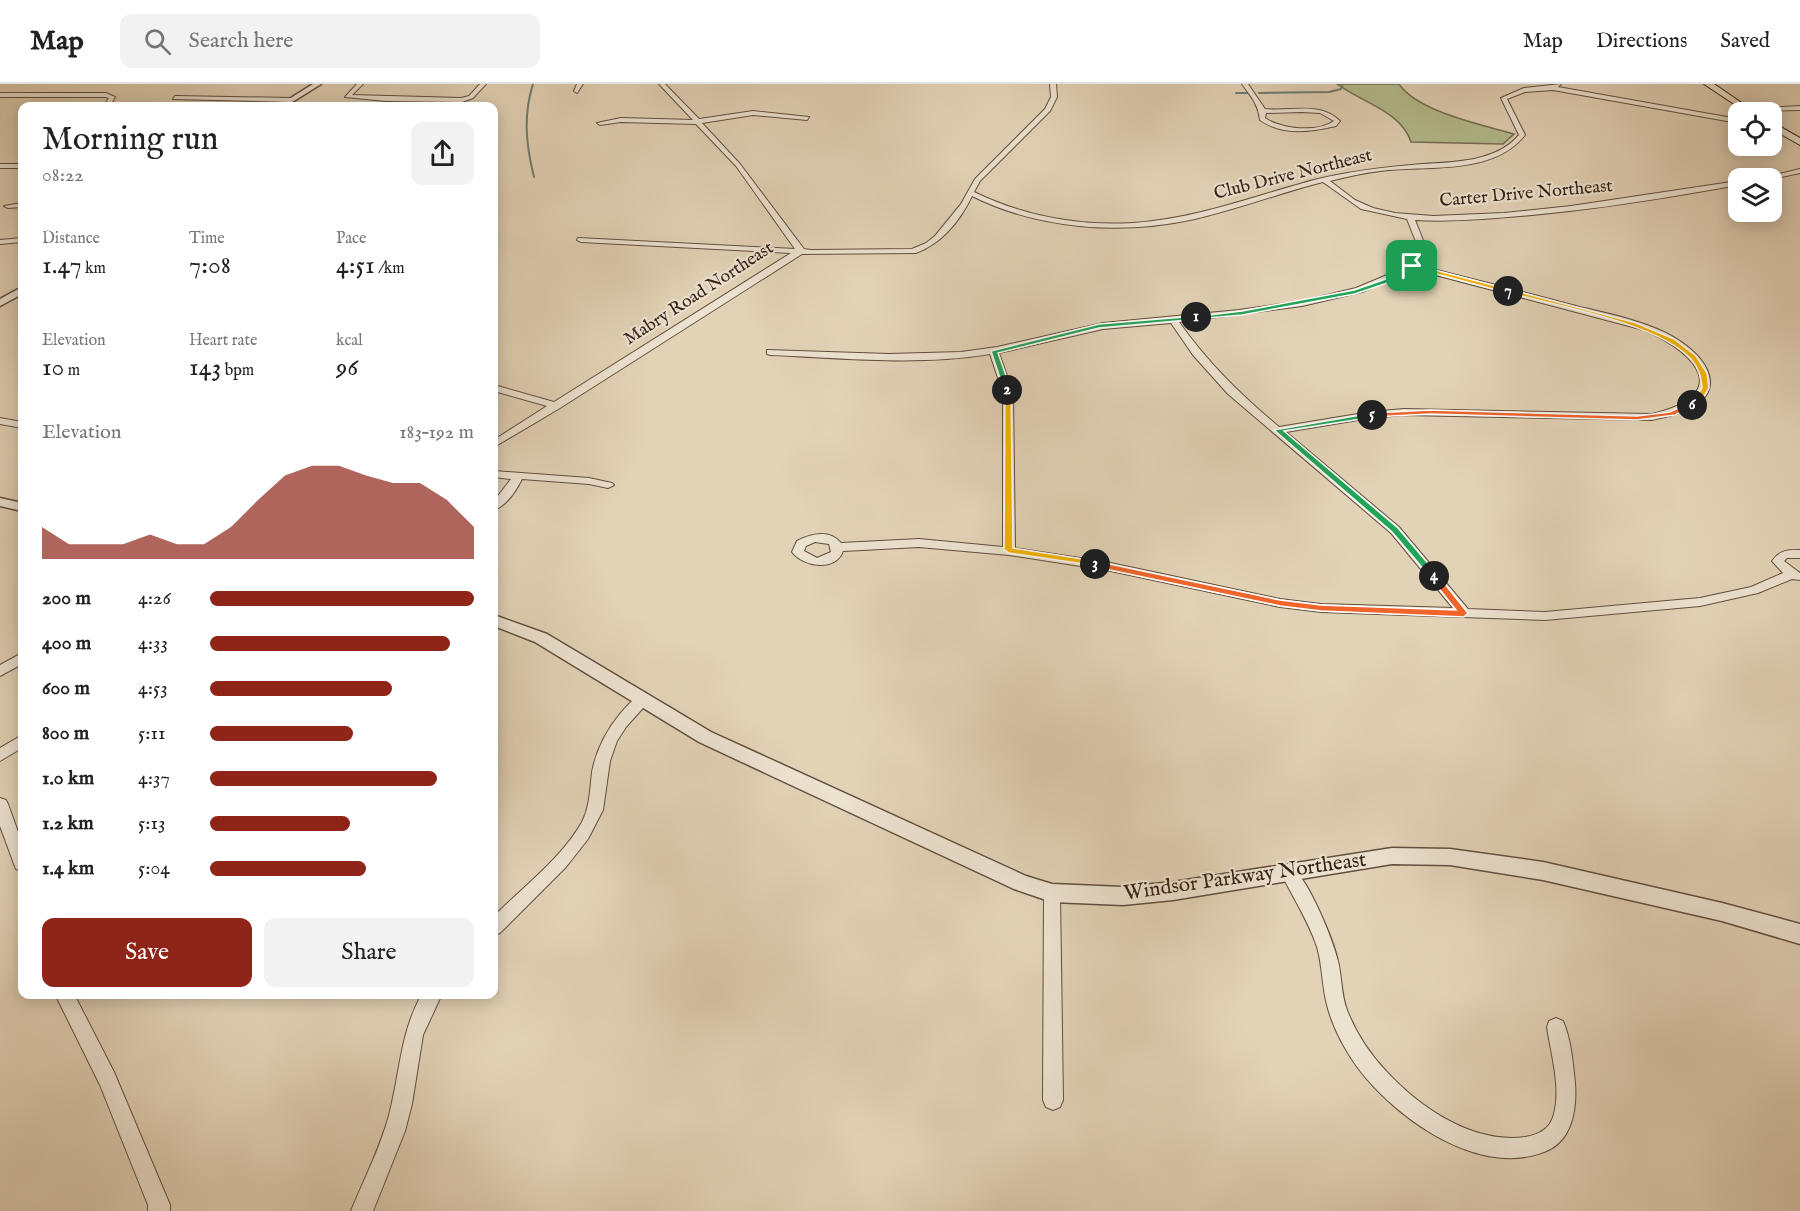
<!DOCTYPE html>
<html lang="en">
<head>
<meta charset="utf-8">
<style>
  body { margin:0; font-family:"IM FELL English",serif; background:#f2f2f2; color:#222; height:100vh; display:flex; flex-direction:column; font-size:22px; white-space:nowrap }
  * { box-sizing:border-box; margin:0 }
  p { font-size:20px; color:#767676 }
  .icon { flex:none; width:33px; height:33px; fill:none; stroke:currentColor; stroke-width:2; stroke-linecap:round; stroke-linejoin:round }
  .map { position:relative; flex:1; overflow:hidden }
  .sheet { position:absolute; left:18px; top:18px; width:480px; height:897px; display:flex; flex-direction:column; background:#fff; border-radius:12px; box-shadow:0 3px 15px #0003 }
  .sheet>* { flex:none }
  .buttons { position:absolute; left:1728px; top:18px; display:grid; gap:12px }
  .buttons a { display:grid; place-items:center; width:54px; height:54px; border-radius:12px; background:#fff; box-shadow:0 3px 15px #0003; font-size:30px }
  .pin { position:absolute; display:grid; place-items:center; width:51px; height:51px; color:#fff; margin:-26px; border-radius:12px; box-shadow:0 3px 9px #0006 }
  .km { position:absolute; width:30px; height:30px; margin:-15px; border-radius:50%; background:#222; color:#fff; font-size:16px; line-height:30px; text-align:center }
  .round { display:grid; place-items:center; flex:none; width:63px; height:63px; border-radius:12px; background:#f2f2f2 }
  .headline { display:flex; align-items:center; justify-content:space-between; height:102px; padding:0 24px }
  h1 { font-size:33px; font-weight:600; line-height:45px }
  .metrics { display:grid; grid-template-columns:repeat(3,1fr); gap:9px; height:102px; padding:6px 24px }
  .metrics div { display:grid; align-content:center }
  .metrics b { font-size:26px; font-weight:600 }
  .metrics small { font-size:16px; font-weight:400 }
  .metrics p { font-size:16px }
  .chart { height:168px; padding:12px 24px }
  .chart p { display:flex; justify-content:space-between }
  .chart svg { width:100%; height:108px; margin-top:6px; fill:#8f2418; opacity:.7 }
  .cta { display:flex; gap:12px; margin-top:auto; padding:12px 24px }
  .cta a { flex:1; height:69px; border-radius:12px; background:#8f2418; color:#fff; font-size:24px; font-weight:600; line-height:69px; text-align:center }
  .cta a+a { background:#f2f2f2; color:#222 }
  ul { padding:0 24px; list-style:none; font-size:20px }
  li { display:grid; grid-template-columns:96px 72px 1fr; align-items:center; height:45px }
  li i { height:15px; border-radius:8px; background:#8f2418 }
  header { display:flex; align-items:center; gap:36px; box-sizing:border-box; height:84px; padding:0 30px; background:#fff; border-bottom:2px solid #e0e0e0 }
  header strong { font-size:28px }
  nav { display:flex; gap:33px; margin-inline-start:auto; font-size:21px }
  .search { width:420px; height:54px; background:#f2f2f2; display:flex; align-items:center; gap:15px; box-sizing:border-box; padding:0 21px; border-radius:12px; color:#767676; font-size:22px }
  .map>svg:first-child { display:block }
  .green { fill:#b3bc8e; stroke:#757052; stroke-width:1.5 }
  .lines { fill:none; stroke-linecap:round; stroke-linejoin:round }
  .stream { stroke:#6f7c73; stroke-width:2 }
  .minor-casing { stroke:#624f3f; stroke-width:2 }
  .tertiary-casing { stroke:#624f3f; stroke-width:3 }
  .secondary-casing { stroke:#372317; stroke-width:2 }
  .minor { fill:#ece2d0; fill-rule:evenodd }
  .tertiary { fill:#ece2d0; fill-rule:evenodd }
  .secondary { fill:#ece2d0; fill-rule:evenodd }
  .split-1 { fill:#22a559; stroke:#fff; stroke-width:1.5 }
  .split-2 { fill:#22a559; stroke:#fff; stroke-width:1.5 }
  .split-3 { fill:#f5b400; stroke:#fff; stroke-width:1.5 }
  .split-4 { fill:#f0652b; stroke:#fff; stroke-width:1.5 }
  .split-5 { fill:#22a559; stroke:#fff; stroke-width:1.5 }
  .split-6 { fill:#f0652b; stroke:#fff; stroke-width:1.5 }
  .split-7 { fill:#f5b400; stroke:#fff; stroke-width:1.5 }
  .split-8 { fill:#f5b400; stroke:#fff; stroke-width:1.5 }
  .labels { text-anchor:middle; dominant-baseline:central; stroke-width:4.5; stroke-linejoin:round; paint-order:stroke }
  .far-street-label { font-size:18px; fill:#372317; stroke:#ece2d0 }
  .street-label { font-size:21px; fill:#372317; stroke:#ece2d0 }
</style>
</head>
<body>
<header>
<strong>Map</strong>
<div class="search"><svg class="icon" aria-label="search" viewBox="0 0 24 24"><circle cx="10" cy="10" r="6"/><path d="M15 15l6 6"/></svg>Search here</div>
<nav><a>Map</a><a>Directions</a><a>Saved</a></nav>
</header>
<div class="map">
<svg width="1800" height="1127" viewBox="0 0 1800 1127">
  <rect width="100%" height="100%" fill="#e2d2b6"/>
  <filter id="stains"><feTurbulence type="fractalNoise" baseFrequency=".00333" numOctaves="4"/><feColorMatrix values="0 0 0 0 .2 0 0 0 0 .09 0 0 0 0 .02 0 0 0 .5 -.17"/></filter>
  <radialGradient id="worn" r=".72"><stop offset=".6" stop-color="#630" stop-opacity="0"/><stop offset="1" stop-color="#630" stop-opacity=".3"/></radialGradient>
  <path class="green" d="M1337,0h62c19,28 84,41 115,50l-11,10 -92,-2c-10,-31 -50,-40 -74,-58z"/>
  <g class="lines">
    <g class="stream">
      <path d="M533,0c-10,32 -7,61 1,93"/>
      <path d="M1236,9h12"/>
      <path d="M1259,9l70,-1 12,-3 2,-5"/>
    </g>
    <defs>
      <g id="minor">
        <path d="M357,0h6l-11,11 109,3 8,-2 11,-12h6l-13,14 -11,4 -76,-1 -41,-4z"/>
        <path d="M577,0h6l-6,9 -3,-2z"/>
        <path d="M659,0h6l34,35 54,-8 56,6 -2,3 -54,-5 -51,8 38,41 64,85 7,1 101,-1 14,-6 9,-7 26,-32 14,-25 70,-70 6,-12 -1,-13h6l1,13 -7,14 -70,70 -6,11c49,24 105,34 159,31 63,-4 121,-27 181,-43 36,-9 71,-13 108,-16 33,-2 74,-2 97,-29l-18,-37 23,-10 37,-4 -3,3 180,32v4l-185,-33 -28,2 -18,7 18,36c-32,41 -99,30 -145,36 -17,2 -34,6 -50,10l25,19 18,8 22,5 38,3 71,-3 67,-7 167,-25v4c-72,13 -144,25 -218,31 -35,3 -70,6 -105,4l11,28 -13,16c54,14 109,27 163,42 29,7 60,13 88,26 18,9 47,28 46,52 -2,25 -39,32 -58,36l-248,-5 -34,3 -84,14 113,95 69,82 77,3 155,-14 51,-11 32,-14 -11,-12c8,-11 15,-11 28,-11v8h-13l-3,3 16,12v7l-8,-1 -34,14 -58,13 -155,14 -224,-8 -41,-5 -174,-37 -97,-15 -90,-8 -76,4c-7,21 -40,16 -51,1l5,-11c14,-7 32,-12 44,2l78,-4 84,8v-154l-13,-39c-72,12 -147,4 -220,1l-3,-1v-4l122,4 72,-2 36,-5 106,-24 136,-13 63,-9 54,-13 43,-18 19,-23 -11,-28 -46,-10 -38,-27c-43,11 -85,27 -128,37 -73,16 -155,11 -223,-23 -12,25 -30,47 -56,57l-114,1 -242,154 -66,39v-7l53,-34 -53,-15v-6l60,17 237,-149 -210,-11 -4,-2 1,-2 217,11 -59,-83 -40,-42 -75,-2 -21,3 -3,-2 24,-5 72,2zM1409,184l235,62c54,23 89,65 8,84l-248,-5 -34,3 -91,15c-38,-32 -71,-64 -100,-105l123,-16 60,-14 43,-19zM1171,239l22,32 35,39 163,139 62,75 -132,-4 -41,-5 -174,-37 -91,-14 -2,-155 -14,-40 104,-24zM815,458l14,2 2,8 -14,6 -13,-7 2,-5z"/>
        <path d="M1242,0h6l17,25c26,3 54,-8 75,12l-4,5c-26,6 -53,10 -76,-6 -2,-16 -8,-22 -18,-36zM1302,28l18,1 14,8c-17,12 -53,8 -69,-3l1,-5z"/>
        <path d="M0,9h106l9,4 -5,9h-6l5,-8 -4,-1h-105z"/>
        <path d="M175,12l116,2 3,2 -3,2 -118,-3z"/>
        <path d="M1800,22v4l-54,1 3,-2z"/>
        <rect x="0" y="80" width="22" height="4"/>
        <path d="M1800,85v4l-28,6 -9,-1z"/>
        <path d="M22,119v4l-14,1 -4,-2z"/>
        <path d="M22,154v4l-22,2v-4z"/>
        <path d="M0,334l22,4v6l-22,-4z"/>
        <path d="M494,387l95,7 23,5 2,2 -6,3 -19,-4 -67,-5c-6,12 -16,27 -28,31v-9l17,-22 -17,-2z"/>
        <path d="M22,569v11l-22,12v-11z"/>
        <path d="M644,610l5,1 2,4 -25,28 -9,14 -7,20 -7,49 -15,29 -22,28 -66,66 -6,2v-19c29,-29 67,-57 88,-94 8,-16 8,-33 10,-50 4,-21 14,-41 28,-58 6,-7 14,-17 24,-20z"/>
        <path d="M22,651v13l-22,13v-13z"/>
        <path d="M0,714l6,2 2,4 14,39v28l-6,-2 -2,-5 -14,-38z"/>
        <path d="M1289,782c17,6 45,76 49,95 4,16 3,33 9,49 9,23 22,43 39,61 34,37 87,73 139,66 12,-2 24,-7 28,-20 9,-27 -2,-62 -6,-90l2,-6 7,-3 7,3c8,18 10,42 12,62 2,27 -3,59 -31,69 -60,23 -130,-23 -170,-65 -22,-23 -41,-55 -48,-86 -4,-18 -4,-37 -9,-54 -9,-27 -24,-49 -36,-74l2,-5z"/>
        <path d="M1052,802l6,2 2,5 3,207 -3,7 -7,3 -7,-3 -3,-7 1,-207 2,-5z"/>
        <path d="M55,910h19l40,78 56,133v6h-22v-6l-48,-120z"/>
        <path d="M422,910h20l-19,41 -11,69 -7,27 -32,80h-22c13,-32 29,-62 38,-96 11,-41 11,-83 33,-121z"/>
      </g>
      <g id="tertiary">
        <path d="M313,0h8l-35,22h-8z"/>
        <path d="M22,203v7l-22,12v-7z"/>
        <path d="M0,414l22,5v8l-22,-5z"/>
        <path d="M494,531l53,19 164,98 315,144 26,8 71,3 50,-5 219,-34 58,1 93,13 179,41 78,21v20l-78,-23 -179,-41 -93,-15 -58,-1 -219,36 -50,5 -71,-3 -38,-13 -315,-147 -164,-100 -41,-16z"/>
      </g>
      <g id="secondary">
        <path d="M1704,0h10l41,28h-9z"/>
        <path d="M1772,38l28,16v7l-28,-16z"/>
      </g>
    </defs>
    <use href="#minor" class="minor-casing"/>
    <use href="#tertiary" class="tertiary-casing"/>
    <use href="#secondary" class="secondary-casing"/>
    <use href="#minor" class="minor"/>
    <use href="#tertiary" class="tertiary"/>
    <use href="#secondary" class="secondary"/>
  </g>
  <path class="split-1" d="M1412,180l2,3 -24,15 -35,12 -113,21 -46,4 -3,-2 49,-6 112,-21 32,-11z"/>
  <path class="split-2" d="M1196,232l3,3 -100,9 -101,25 13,37 -4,3 -3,-3 -13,-39 108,-27z"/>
  <path class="split-3" d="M1005,305l6,1 2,158 82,13 4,3 -1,2 -89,-13 -5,-3z"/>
  <path class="split-4" d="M1095,477l185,39 41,5 135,5 -27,-34 5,-3 3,1 31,39 -4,4 -143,-6 -41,-5 -189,-40 -1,-2z"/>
  <path class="split-5" d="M1372,329l2,4 -90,14 114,97 39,46v4h-6l-39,-46 -118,-102z"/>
  <path class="split-6" d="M1689,319l6,2 -20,10 -38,5 -207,-6 -58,3 -4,-2 4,-2 58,-3 207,6 33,-4z"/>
  <path class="split-7" d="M1508,205l128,34 38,16 22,17 11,17 2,15 -8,13 -7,5h-5l13,-18c-1,-11 -3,-20 -11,-29 -33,-36 -137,-54 -185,-67z"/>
  <path class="split-8" d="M1412,180l99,26 1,1 -4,2 -98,-26z"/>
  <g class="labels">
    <g class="far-street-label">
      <text transform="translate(1293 91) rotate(-14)">Club Drive Northeast</text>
      <text transform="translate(1526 110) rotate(-5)">Carter Drive Northeast</text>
      <text transform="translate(699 210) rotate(-33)">Mabry Road Northeast</text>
    </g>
    <g class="street-label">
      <text transform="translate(1245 793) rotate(-8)">Windsor Parkway Northeast</text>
    </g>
  </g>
  <rect width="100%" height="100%" filter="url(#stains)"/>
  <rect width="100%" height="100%" fill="url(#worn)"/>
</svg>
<div class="buttons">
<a><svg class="icon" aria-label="locate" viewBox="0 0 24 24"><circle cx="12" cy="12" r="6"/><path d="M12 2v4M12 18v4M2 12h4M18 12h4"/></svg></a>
<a><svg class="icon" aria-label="layers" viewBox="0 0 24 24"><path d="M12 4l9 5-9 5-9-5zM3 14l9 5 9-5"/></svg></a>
</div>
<div class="pin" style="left:1412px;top:182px;background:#1e9e55"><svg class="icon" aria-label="arrive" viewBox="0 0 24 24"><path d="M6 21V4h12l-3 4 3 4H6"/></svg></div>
<b class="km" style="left:1196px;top:233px">1</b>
<b class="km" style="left:1007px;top:306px">2</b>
<b class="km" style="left:1095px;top:480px">3</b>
<b class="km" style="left:1434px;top:492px">4</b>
<b class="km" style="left:1372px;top:331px">5</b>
<b class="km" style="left:1692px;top:321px">6</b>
<b class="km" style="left:1508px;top:207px">7</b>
<section class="sheet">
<div class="headline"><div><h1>Morning run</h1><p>08:22</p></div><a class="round"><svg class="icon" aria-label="share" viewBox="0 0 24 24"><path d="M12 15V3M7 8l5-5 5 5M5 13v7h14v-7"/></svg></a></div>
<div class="metrics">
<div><p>Distance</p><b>1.47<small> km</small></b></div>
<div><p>Time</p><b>7:08</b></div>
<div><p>Pace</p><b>4:51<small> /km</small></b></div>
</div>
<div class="metrics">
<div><p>Elevation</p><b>10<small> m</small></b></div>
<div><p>Heart rate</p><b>143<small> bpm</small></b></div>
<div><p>kcal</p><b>96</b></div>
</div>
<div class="chart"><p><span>Elevation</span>183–192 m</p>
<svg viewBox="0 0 160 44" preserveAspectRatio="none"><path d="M0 44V31L10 38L20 38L30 38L40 34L50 38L60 38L70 31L80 20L90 10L100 6L110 6L120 10L130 13L140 13L150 20L160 31V44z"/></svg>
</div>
<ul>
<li><b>200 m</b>4:26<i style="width:100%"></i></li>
<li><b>400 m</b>4:33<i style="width:91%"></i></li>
<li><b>600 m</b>4:53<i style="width:69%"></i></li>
<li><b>800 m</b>5:11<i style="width:54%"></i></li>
<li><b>1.0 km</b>4:37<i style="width:86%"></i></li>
<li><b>1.2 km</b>5:13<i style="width:53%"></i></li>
<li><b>1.4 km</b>5:04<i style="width:59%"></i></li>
</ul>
<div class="cta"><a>Save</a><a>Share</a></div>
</section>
</div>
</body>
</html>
